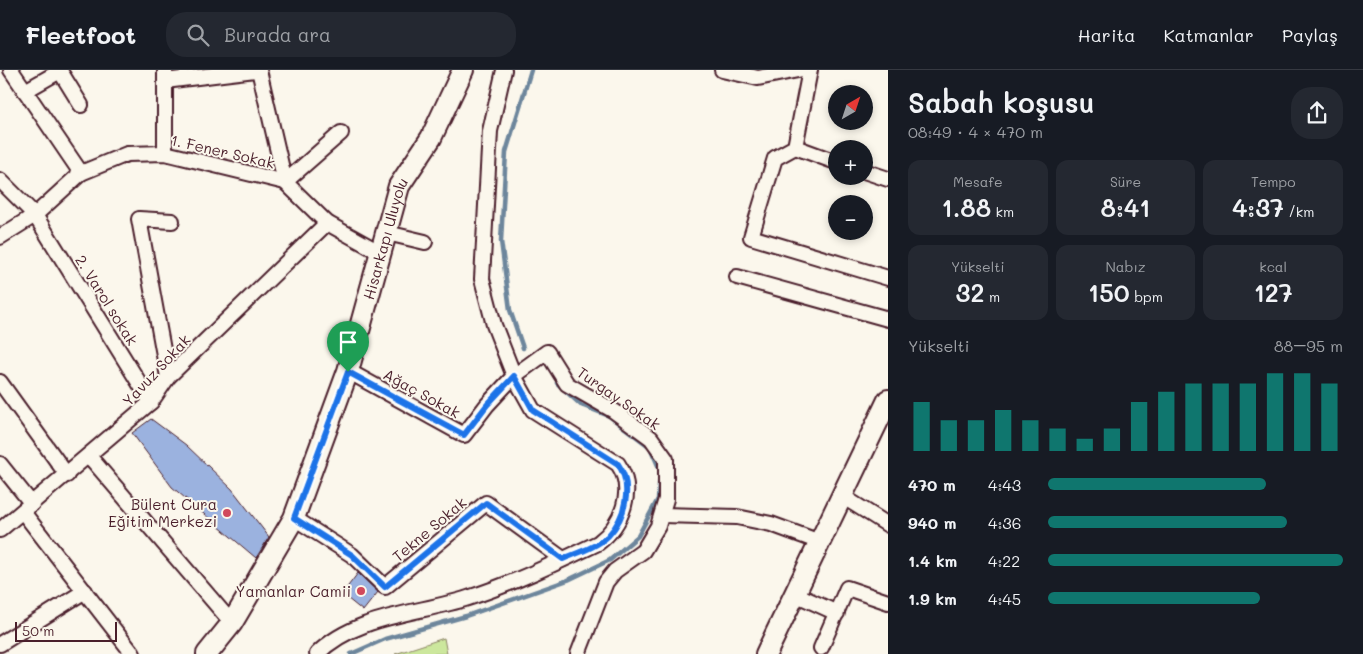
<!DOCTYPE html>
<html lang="tr">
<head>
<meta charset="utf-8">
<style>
  body { margin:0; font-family:Mali,sans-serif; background:#242831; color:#f1f3f6; height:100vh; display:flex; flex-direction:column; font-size:19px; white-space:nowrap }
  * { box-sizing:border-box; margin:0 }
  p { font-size:16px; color:#9ea1a6 }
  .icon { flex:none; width:28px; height:28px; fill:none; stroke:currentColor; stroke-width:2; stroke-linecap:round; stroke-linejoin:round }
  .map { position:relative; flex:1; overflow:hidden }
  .side { display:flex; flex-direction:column; background:#171b24; width:475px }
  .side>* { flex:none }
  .needle { width:32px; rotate:39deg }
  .controls { position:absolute; left:828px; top:15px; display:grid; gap:10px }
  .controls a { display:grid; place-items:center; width:45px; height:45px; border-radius:50%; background:#171b24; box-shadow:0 2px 8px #0003; font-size:25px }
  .scale { position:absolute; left:15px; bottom:12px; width:102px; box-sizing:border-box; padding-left:5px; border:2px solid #4a1f2b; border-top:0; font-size:14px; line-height:18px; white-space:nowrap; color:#4a1f2b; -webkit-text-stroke:4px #fbf7ec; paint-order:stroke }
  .pin { position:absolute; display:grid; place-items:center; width:42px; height:42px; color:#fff; margin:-51px -21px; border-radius:50% 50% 50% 0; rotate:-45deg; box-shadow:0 0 5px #0007 }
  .pin .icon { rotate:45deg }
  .round { display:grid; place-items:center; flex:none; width:52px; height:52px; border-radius:20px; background:#242831 }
  .summary { display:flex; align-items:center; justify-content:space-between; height:85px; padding:0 20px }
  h1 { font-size:28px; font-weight:600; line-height:38px }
  .stats { display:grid; grid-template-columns:repeat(3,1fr); gap:8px; height:85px; padding:5px 20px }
  .stats div { display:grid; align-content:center; border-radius:12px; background:#242831; text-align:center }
  .stats b { font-size:25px; font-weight:600 }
  .stats small { font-size:14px; font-weight:400 }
  .stats p { font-size:14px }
  .chart { height:140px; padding:10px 20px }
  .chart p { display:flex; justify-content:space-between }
  .chart svg { width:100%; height:90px; margin-top:5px; stroke:#0f766e; stroke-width:6 }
  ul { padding:0 20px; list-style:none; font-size:16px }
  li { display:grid; grid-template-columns:80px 60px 1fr; align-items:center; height:38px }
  li i { height:12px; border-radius:6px; background:#0f766e }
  header { display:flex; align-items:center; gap:30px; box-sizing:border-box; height:70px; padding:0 25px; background:#171b24; border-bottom:1px solid #363941 }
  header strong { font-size:24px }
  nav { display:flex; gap:28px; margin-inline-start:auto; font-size:18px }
  .search { width:350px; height:45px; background:#242831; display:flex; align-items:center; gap:12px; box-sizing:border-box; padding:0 18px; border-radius:20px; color:#9ea1a6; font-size:19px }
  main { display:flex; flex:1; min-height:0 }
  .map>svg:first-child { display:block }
  .green { fill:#cce79d; stroke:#8b8364 }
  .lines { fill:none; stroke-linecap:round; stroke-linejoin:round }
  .stream { stroke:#6d869c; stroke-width:4.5 }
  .building { fill:#9bb2df; stroke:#4a1f2b }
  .street-casing { stroke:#4a1f2b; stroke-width:18 }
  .secondary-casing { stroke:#4a1f2b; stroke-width:24 }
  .street { stroke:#fbf7ec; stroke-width:14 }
  .secondary { stroke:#fbf7ec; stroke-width:20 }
  .route-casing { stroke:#fff; stroke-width:10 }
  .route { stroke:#1a73e8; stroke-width:6 }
  .poi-dot { fill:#d1495b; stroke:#fbf7ec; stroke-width:2 }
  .labels { text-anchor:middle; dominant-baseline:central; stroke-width:4; stroke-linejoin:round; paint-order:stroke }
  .street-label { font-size:15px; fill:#4a1f2b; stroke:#fbf7ec }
  .poi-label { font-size:15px; fill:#4a1f2b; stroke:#fbf7ec; text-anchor:end }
</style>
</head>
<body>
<header>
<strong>Fleetfoot</strong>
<div class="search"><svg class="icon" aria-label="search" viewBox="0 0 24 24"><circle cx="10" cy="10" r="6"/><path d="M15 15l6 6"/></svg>Burada ara</div>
<nav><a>Harita</a><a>Katmanlar</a><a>Paylaş</a></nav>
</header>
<main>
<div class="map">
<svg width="888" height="584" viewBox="0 0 888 584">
  <rect width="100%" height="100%" fill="#fbf7ec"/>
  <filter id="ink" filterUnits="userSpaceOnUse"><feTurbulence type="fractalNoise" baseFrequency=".02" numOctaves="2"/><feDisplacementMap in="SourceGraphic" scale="10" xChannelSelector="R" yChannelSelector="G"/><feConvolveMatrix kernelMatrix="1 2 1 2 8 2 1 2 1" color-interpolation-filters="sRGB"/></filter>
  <g filter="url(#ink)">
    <path class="green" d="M444,568l3,16h-52z"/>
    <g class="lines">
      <g class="stream">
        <path d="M523,278l-13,-38 -9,-69 5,-89 25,-82"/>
        <path d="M351,584l34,-15 81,-23 102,-36 42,-20 28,-24 20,-37 2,-29 -10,-23 -41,-31 -28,-11 -24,-22"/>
      </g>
    </g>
    <g class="building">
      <path d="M151,349l35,26 46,44 37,48 -13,21 -84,-71 -40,-54z"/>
      <path d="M358,503l20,19 -15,19 -21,-17z"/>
    </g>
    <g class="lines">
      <defs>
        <g id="street">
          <path d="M11,0l70,103"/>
          <path d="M259,0l26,112 42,41 54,30"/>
          <path d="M722,0l36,8 40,-8"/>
          <path d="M810,0l-15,77 -20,11 -24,79 137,41"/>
          <path d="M165,11l90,-11"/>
          <path d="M25,21l35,-20 21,34"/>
          <path d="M795,77l41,15"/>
          <path d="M165,83v-83"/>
          <path d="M864,101l24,8"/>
          <path d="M0,110l35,35 116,187"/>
          <path d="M387,163l38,9"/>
          <path d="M0,167l35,-22 46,-42 46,-19 38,-1 120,29 56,-49"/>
          <path d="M737,207l151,42"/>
          <path d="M348,301l116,64 23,-30 27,-29 33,-24 20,32 47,27 37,27 15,21v40l-8,27 -15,25 -28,20 -9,11 -28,72"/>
          <path d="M168,307l-29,-158 33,2"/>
          <path d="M0,312l67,93"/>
          <path d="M89,386l143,167"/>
          <path d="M0,394l32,40"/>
          <path d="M842,426l46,29"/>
          <path d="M23,442l110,142"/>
          <path d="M662,445l75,2 34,7 49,18"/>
          <path d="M294,448l58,37 33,32 101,-84 77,56"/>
          <path d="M0,460l151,-128 17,-25 159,-154"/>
          <path d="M795,524l42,19"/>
          <path d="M0,574l85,-53"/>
          <path d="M821,578l26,-60 41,14"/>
          <path d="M317,584c39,-39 101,-40 151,-56 44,-14 88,-35 130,-55 24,-18 38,-53 20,-79l-85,-54 -19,-34 -20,-51 -12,-46 8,-148 14,-61"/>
        </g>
        <g id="secondary">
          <path id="s1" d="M207,584l25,-31 62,-105 54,-147 51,-185 32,-48 32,-68"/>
          <path d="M766,584l122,-254"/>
        </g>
      </defs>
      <use href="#street" class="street-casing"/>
      <use href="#secondary" class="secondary-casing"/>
      <use href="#street" class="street"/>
      <use href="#secondary" class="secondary"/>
    </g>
  </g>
  <g class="lines" filter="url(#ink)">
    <defs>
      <path id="route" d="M348,302l116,63 23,-30 27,-29 19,34 85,54c15,21 8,53 -10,72 -11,11 -31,17 -45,23l-77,-56 -101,84 -33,-32 -58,-37z"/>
    </defs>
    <use href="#route" class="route-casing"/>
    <use href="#route" class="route"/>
  </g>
  <g class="poi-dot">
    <circle cx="227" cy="443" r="5"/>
    <circle cx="361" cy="521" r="5"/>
  </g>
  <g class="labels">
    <g class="street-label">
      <text transform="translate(223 81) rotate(13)">1. Fener Sokak</text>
      <text stroke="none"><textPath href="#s1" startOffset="456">Hisarkapı Uluyolu</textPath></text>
      <text transform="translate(107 230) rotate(58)">2. Varol sokak</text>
      <text transform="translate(156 300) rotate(-47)">Yavuz Sokak</text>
      <text transform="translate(422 323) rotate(29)">Ağaç Sokak</text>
      <text transform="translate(619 328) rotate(35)">Turgay Sokak</text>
      <text transform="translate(429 459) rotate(-40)">Tekne Sokak</text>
    </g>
    <g class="poi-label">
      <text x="217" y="434">Bülent Cura<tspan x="217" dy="17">Eğitim Merkezi</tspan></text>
      <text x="351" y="521">Yamanlar Camii</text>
    </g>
  </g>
</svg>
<div class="controls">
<a><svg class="needle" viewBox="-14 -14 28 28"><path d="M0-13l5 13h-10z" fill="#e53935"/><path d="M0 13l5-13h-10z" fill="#9ea1a6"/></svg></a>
<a>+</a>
<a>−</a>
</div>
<div class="scale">50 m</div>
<div class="pin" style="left:348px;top:302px;background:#1e9e55"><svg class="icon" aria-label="arrive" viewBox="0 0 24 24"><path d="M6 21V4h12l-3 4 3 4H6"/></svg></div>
</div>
<section class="side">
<div class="summary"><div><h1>Sabah koşusu</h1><p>08:49 · 4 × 470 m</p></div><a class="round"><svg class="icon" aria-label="share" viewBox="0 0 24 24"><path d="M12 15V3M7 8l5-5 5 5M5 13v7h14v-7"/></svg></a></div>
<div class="stats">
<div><p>Mesafe</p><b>1.88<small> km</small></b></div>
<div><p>Süre</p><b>8:41</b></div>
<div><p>Tempo</p><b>4:37<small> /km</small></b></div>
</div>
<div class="stats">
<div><p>Yükselti</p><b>32<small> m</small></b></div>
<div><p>Nabız</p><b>150<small> bpm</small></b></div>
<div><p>kcal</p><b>127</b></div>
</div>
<div class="chart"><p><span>Yükselti</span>88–95 m</p>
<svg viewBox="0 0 160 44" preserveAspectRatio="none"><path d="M5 44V20M15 44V29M25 44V29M35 44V24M45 44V29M55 44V33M65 44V38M75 44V33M85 44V20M95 44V15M105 44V11M115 44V11M125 44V11M135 44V6M145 44V6M155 44V11"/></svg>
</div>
<ul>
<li><b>470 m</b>4:43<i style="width:74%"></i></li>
<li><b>940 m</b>4:36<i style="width:81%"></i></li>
<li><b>1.4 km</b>4:22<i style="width:100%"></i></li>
<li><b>1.9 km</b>4:45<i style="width:72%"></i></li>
</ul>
</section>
</main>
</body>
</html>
